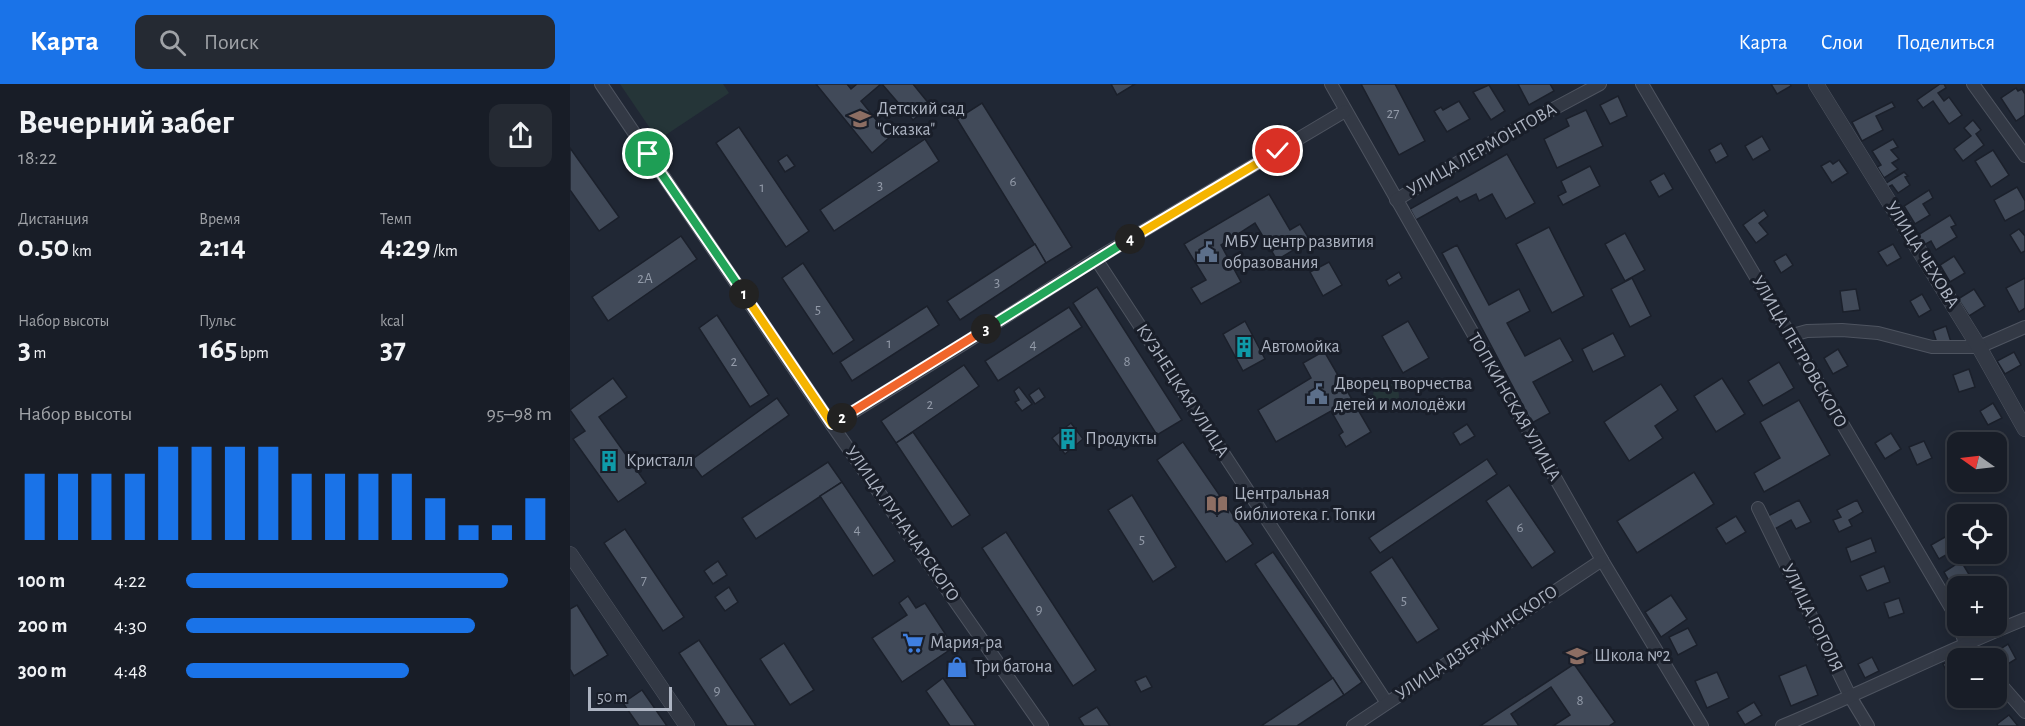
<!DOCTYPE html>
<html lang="ru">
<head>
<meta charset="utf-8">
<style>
  body { margin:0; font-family:"Alegreya Sans",sans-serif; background:#252a33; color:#f1f3f6; height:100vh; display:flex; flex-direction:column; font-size:22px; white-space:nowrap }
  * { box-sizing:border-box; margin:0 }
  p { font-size:20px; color:#9fa2a7 }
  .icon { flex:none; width:33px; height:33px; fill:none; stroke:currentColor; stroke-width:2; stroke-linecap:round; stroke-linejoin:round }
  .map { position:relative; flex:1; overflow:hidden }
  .drawer { display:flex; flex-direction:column; background:#181d27; width:570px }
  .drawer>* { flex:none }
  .needle { width:39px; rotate:284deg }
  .tools { position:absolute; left:1377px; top:348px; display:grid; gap:12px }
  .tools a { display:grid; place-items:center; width:60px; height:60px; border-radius:12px; background:#181d27; box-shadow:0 3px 15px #0003,0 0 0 2px #363b44; font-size:30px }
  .scale { position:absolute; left:18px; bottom:15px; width:84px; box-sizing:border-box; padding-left:6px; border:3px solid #adb4c2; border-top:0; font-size:16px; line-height:21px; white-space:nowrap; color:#adb4c2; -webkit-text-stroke:4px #191e29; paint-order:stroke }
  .pin { position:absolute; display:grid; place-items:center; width:51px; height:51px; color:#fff; margin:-26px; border:3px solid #fff; border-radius:50%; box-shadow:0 2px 6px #0007 }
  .km { position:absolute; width:30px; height:30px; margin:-15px; border-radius:50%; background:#222; color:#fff; font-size:16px; line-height:30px; text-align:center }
  .round { display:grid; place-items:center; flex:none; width:63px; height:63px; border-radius:12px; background:#252a33 }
  .headline { display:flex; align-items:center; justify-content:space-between; height:102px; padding:0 18px }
  h1 { font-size:33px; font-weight:600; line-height:45px }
  .figures { display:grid; grid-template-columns:repeat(3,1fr); gap:9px; height:102px; padding:6px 18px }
  .figures div { display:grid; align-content:center }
  .figures b { font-size:30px; font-weight:600 }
  .figures small { font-size:16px; font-weight:400 }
  .figures p { font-size:16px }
  .chart { height:168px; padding:12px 18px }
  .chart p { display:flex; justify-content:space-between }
  .chart svg { width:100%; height:108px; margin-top:6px; stroke:#1a73e8; stroke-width:6 }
  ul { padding:0 18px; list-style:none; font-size:20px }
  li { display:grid; grid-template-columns:96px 72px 1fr; align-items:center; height:45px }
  li i { height:15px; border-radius:8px; background:#1a73e8 }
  header { display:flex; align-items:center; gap:36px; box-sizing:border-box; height:84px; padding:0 30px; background:#1a73e8; color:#fff }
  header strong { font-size:28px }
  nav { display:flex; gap:33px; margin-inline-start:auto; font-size:21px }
  .search { width:420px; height:54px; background:#252a33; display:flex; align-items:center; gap:15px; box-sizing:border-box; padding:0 21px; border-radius:12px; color:#9fa2a7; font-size:22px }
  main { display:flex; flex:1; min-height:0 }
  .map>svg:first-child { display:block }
  .green { fill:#253538 }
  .building { fill:#414a59; stroke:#1b202b; stroke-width:1.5 }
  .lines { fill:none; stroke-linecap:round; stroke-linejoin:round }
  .minor-casing { stroke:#4e5460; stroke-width:14 }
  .tertiary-casing { stroke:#4e5460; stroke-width:16 }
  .minor { stroke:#333945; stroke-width:12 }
  .tertiary { stroke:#333945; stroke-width:15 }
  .split-1-casing { stroke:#fff; stroke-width:12 }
  .split-2-casing { stroke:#fff; stroke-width:12 }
  .split-3-casing { stroke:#fff; stroke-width:12 }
  .split-4-casing { stroke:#fff; stroke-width:12 }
  .split-5-casing { stroke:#fff; stroke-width:12 }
  .split-1 { stroke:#22a559; stroke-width:8 }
  .split-2 { stroke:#f5b400; stroke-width:8 }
  .split-3 { stroke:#f0652b; stroke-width:8 }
  .split-4 { stroke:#22a559; stroke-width:8 }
  .split-5 { stroke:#f5b400; stroke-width:8 }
  .labels { text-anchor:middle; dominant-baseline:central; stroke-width:6; stroke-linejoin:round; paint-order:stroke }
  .number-label { font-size:15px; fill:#929aa8 }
  .poi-label { font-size:18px; fill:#adb4c2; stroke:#191e29; text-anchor:start }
  .street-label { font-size:18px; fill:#adb4c2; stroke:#191e29 }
</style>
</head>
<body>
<header>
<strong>Карта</strong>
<div class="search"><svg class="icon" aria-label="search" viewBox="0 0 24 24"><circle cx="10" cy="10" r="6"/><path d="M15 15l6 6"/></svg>Поиск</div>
<nav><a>Карта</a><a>Слои</a><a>Поделиться</a></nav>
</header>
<main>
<section class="drawer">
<div class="headline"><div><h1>Вечерний забег</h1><p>18:22</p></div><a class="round"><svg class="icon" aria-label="share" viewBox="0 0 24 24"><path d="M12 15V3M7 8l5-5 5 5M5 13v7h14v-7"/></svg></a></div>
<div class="figures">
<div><p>Дистанция</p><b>0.50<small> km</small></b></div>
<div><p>Время</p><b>2:14</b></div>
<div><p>Темп</p><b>4:29<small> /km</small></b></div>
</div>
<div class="figures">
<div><p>Набор высоты</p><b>3<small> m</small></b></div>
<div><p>Пульс</p><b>165<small> bpm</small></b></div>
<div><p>kcal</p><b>37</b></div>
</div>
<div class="chart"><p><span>Набор высоты</span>95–98 m</p>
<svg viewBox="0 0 160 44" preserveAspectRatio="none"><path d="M5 44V17M15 44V17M25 44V17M35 44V17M45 44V6M55 44V6M65 44V6M75 44V6M85 44V17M95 44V17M105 44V17M115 44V17M125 44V27M135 44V38M145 44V38M155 44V27"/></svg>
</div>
<ul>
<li><b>100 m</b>4:22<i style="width:88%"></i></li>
<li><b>200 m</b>4:30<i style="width:79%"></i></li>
<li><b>300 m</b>4:48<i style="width:61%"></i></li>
</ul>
</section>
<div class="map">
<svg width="1455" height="642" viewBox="0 0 1455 642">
  <rect width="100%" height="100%" fill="#202734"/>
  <g class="green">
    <path d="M50,0h103l6,9 -71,47z"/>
    <circle cx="816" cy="312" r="13"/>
  </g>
  <g class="building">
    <path d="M246,0h31l4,5 6,-5h24l-20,17 29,36 -18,16z"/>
    <path d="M312,0h31l17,21 -17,15z"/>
    <path d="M541,0h24l-18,11z"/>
    <path d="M791,0h34l30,57 -26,14z"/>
    <path d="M948,0h32l4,7 -25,14z"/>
    <path d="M1201,0h19l1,2 -14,8z"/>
    <path d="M1370,0h4l2,4 -8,5 6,8 5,-4 13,18 -13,9 -16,-23 -10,7 -6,-8z"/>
    <path d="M919,1l16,26 -14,9 -18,-28z"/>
    <path d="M1446,4l2,3 4,-2 3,5v21l-9,6 -15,-23z"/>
    <path d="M1048,12l9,20 -17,8 -10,-19z"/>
    <path d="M889,17l11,18 -23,13 -13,-21 7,-4 2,3z"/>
    <path d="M1322,18l3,5 -19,9 7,14 -21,11 -10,-19z"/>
    <path d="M412,19l90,144 -26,16 -89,-144z"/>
    <path d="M1016,26l17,36 -46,22 -13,-29 25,-13 -3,-7z"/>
    <path d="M1403,36l8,10 -5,4 8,11 -21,16 -9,-12 17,-13 -7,-8z"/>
    <path d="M710,40l6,10 -11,7 -7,-11z"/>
    <path d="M169,43l70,104 -23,16 -70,-104z"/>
    <path d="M1192,52l8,14 -17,10 -8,-14z"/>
    <path d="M355,55l14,22 -105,70 -14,-21z"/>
    <path d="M1323,55l5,8 -7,3 8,9 -7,4 6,6 -14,9 -7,-11 4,-2 -9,-14z"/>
    <path d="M1151,59l7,13 -12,7 -7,-13z"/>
    <path d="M0,64l49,69 -20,14 -29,-41z"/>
    <path d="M1423,66l16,25 -18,12 -16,-26z"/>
    <path d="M937,70l28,49 -29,16 -14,-25 -13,7 -3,-7 -16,8 -3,-5 -41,23 -6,-11z"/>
    <path d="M217,71l8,11 -10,6 -7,-11z"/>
    <path d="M1269,76l9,13 -16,10 -11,-17 9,-5 3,3z"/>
    <path d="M1020,82l10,20 -37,19 -5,-9 8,-4 -5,-11z"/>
    <path d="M1334,88l4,4 -3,1 5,8 -12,8 -6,-8 -4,2 -2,-4z"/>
    <path d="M1094,89l9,16 -14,8 -9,-16z"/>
    <path d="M1447,103l8,14v9l-20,11 -11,-21z"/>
    <path d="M1359,106l4,8 -10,6 7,11 -15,9 -11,-18z"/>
    <path d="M699,110l21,36 10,-6 10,16 -33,20 -22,-37 -34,22 20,37 -40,22 -10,-16 15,-8 -22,-36z"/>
    <path d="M1194,126l4,6 -9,7 9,11 -12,9 -13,-18z"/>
    <path d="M1380,131l6,10 -5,2 6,10 -21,13 -5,-9 -7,4 -6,-10z"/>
    <path d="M979,143l35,69 -32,17 -36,-69z"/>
    <path d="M1449,145l6,7v15l-4,2 -11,-18z"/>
    <path d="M1055,149l20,37 -20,11 -20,-37z"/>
    <path d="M111,152l16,23 -89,62 -16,-24z"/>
    <path d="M465,160l11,19 -86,57 -13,-19z"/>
    <path d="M1323,160l8,14 -14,8 -9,-14z"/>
    <path d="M887,161l32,60 30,-16 11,22 -23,12 18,33 35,-18 13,23 -40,21 17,31 -18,10 -90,-170z"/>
    <path d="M1216,170l7,11 -12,8 -7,-12z"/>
    <path d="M1384,172l11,17 -15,9 -10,-17z"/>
    <path d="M759,178l13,23 -19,11 -13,-24z"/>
    <path d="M233,179l51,77 -21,14 -51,-76z"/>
    <path d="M829,188l3,6 -13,8 -3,-6z"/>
    <path d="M1062,194l19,38 -21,11 -19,-38z"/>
    <path d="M1455,194v30l-6,4 -13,-24z"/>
    <path d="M527,203l85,133 -25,15 -84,-132z"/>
    <path d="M1286,205l4,21 -17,2 -3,-21z"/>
    <path d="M1404,205l11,17 -16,10 -11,-17z"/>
    <path d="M1352,210l9,16 -12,7 -9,-16z"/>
    <path d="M357,222l12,19 -87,56 -12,-19z"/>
    <path d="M499,223l13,20 -84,54 -13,-20z"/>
    <path d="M147,231l52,80 -19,12 -51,-79z"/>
    <path d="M675,237l20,38 -22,12 -20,-37z"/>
    <path d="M838,237l21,37 -26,15 -21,-37z"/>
    <path d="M1376,242l5,16 -13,4 -5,-15z"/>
    <path d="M1043,249l12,23 -32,16 -11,-23z"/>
    <path d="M1268,265l10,17 -15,8 -9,-16z"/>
    <path d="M754,267l47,81 -25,15 -7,-12 4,-3 -12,-21 -55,31 -18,-32 53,-32 -8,-15z"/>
    <path d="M1444,268l7,13 -16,9 -8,-13z"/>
    <path d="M1209,278l15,26 -31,18 -15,-25z"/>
    <path d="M394,281l15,21 -83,57 -15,-22z"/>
    <path d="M1399,285l6,18 -16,5 -6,-17z"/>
    <path d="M43,294l14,19 -28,20 47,66 -28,19 -45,-63 12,-8 -15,-21z"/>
    <path d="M1152,294l23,36 -29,18 -22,-36z"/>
    <path d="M1091,300l17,26 -23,16 8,12 -34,23 -25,-39z"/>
    <path d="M449,303l13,17 -10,7 -7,-9 4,-2 -5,-9z"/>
    <path d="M469,304l6,9 -10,7 -6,-9z"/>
    <path d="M207,314l12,17 -87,62 -12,-16z"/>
    <path d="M1229,316l31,55 -66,37 -10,-19 26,-15 -20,-36z"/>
    <path d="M1423,319l9,15 -14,7 -8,-14z"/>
    <path d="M501,339l12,16 -18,15 -13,-16z"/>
    <path d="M897,340l8,12 -15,9 -7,-12z"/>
    <path d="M343,348l57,83 -18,12 -56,-84z"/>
    <path d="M1321,349l10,16 -16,10 -10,-16z"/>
    <path d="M1354,357l8,17 -15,7 -8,-18z"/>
    <path d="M613,358l70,102 -27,18 -69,-102z"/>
    <path d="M917,375l10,15 -117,79 -11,-15z"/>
    <path d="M258,378l14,20 -86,57 -14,-21z"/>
    <path d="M1124,388l20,32 -77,49 -20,-32z"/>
    <path d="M272,398l53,79 -22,15 -53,-80z"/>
    <path d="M939,401l46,67 -23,16 -46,-67z"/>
    <path d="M562,411l44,72 -23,15 -45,-72z"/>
    <path d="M1229,416l12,22 -15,7 -5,-9 -20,11 -7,-13z"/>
    <path d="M1287,416l6,12 -14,8 3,6 -13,6 -6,-12 8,-3 -4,-7z"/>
    <path d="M1166,432l10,16 -20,12 -10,-16z"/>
    <path d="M55,445l59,88 -21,14 -59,-88z"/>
    <path d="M436,448l90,138 -23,16 -91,-138z"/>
    <path d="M1375,453l8,14 -14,8 -8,-14z"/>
    <path d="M1301,454l5,14 -25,10 -5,-14z"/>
    <path d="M703,468l89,130 -18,13 -89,-131z"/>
    <path d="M822,473l47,72 -22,14 -47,-71z"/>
    <path d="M148,477l9,14 -14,9 -9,-13z"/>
    <path d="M1391,477l9,15 -18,10 -8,-14z"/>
    <path d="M1314,482l6,16 -23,9 -7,-15z"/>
    <path d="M159,503l9,15 -13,9 -10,-14z"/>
    <path d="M1101,511l16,24 -26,18 -16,-25z"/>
    <path d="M338,512l8,12 9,-5 29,44 -52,35 -30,-44 35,-23 -8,-12z"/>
    <path d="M1329,514l5,15 -15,5 -5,-15z"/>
    <path d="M7,521l31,50 -34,21 -4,-7v-60z"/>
    <path d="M1118,544l9,17 -19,10 -9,-18z"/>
    <path d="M129,556l57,86h-29l-48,-73z"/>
    <path d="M214,559l30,47 -24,15 -30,-46z"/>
    <path d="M1438,560l8,15 -13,8 -9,-14z"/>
    <path d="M1302,573l7,14 -14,7 -7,-14z"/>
    <path d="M387,574l8,11 -10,8 -8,-12z"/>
    <path d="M1383,576l5,10v6l-8,3 -7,-15z"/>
    <path d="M1004,580l41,58 -6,4h-56l17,-11 -19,-28 -40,27 8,12h-39z"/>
    <path d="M1236,581l12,30 -27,11 -12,-30z"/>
    <path d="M1147,588l12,26 -22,10 -12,-27z"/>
    <path d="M576,592l6,11 -11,5 -6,-11z"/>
    <path d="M373,594l33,48h-26l-24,-35z"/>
    <path d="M763,594l11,17 -47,31h-36z"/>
    <path d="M72,606l25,36h-28l-16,-23z"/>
    <path d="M1184,618l8,13 -17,10 -8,-13z"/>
    <path d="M527,623l13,19h-26l-5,-8z"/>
    <path d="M1439,631l9,11h-20l-1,-2z"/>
  </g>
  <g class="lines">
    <defs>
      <g id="minor">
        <path d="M31,0l231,341 210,301"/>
        <path d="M761,0l271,476 100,166"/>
        <path d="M1072,0l316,536"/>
        <path d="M1403,0l52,72"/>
        <path d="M826,116l103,-62 101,-54"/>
        <path d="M526,175l291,444"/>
        <path d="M1219,252l18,-5 35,-1 36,3 54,14h47l46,-20"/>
        <path d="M262,341l133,-82 131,-84 249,-148"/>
        <path d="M1188,424l93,190 17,28"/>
        <path d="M1389,542l6,17 14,15"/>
        <path d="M1426,595l29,33"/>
        <path d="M783,642l249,-166"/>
        <path d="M1212,642c82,-34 161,-74 243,-107"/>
      </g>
      <g id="tertiary">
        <path d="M1246,0l163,263 46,82"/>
        <path d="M0,470l117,172"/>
      </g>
    </defs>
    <use href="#minor" class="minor-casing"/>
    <use href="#tertiary" class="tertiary-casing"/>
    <use href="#minor" class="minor"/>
    <use href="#tertiary" class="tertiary"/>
  </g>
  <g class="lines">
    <defs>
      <path id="split-1" d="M78,70l96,140"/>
      <path id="split-2" d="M174,210l88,130 10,-6"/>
      <path id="split-3" d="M272,334l144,-89"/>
      <path id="split-4" d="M416,245l144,-90"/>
      <path id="split-5" d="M560,155l148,-88"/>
    </defs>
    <use href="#split-1" class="split-1-casing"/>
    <use href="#split-2" class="split-2-casing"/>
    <use href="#split-3" class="split-3-casing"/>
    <use href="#split-4" class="split-4-casing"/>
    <use href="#split-5" class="split-5-casing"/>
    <use href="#split-1" class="split-1"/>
    <use href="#split-2" class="split-2"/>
    <use href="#split-3" class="split-3"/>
    <use href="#split-4" class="split-4"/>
    <use href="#split-5" class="split-5"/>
  </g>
  <defs>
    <symbol id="school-bare" viewBox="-9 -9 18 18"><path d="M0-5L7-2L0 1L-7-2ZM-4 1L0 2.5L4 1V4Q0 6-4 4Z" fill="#8d6e63" stroke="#191e29" stroke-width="2.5" paint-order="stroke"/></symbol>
    <symbol id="civic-bare" viewBox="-9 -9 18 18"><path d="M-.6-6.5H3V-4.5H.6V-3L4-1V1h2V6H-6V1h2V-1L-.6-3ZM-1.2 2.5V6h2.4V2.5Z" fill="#5c6f8a" stroke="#191e29" stroke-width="2.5" paint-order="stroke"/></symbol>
    <symbol id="building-bare" viewBox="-9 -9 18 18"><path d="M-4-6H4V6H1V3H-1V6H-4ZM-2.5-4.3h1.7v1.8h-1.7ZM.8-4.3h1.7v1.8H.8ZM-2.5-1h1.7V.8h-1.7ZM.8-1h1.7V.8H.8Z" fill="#0f9aa8" stroke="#191e29" stroke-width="2.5" paint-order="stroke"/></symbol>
    <symbol id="library-bare" viewBox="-9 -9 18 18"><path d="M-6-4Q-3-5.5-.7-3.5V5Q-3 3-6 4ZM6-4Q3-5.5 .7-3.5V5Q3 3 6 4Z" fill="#8d6e63" stroke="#191e29" stroke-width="2.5" paint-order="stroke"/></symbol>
    <symbol id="supermarket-bare" viewBox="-9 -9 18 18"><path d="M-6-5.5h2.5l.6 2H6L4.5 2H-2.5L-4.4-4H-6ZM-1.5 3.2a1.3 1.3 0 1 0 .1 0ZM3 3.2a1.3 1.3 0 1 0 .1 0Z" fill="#3f7fe0" stroke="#191e29" stroke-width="2.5" paint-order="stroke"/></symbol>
    <symbol id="shop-bare" viewBox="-9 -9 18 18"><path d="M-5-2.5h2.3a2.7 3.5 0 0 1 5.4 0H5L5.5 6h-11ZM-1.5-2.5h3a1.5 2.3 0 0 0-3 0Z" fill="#3f7fe0" stroke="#191e29" stroke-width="2.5" paint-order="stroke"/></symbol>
  </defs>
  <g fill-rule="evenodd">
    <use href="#school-bare" x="275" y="20" width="30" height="30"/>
    <use href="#civic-bare" x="622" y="153" width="30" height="30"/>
    <use href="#building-bare" x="659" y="248" width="30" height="30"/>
    <use href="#civic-bare" x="732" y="295" width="30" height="30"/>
    <use href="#building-bare" x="483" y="340" width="30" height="30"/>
    <use href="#building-bare" x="24" y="362" width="30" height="30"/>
    <use href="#library-bare" x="632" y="405" width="30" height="30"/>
    <use href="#supermarket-bare" x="328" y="544" width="30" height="30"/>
    <use href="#school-bare" x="992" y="557" width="30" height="30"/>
    <use href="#shop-bare" x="372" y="568" width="30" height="30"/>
  </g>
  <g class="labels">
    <g class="number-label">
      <text x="823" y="29">27</text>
      <text x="443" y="97">6</text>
      <text x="310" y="101">3</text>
      <text x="192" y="103">1</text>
      <text x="75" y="194">2А</text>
      <text x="427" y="198">3</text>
      <text x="248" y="225">5</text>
      <text x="319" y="259">1</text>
      <text x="463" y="260">4</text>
      <text x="164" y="277">2</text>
      <text x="557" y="277">8</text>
      <text x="360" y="320">2</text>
      <text x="950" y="443">6</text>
      <text x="287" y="445">4</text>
      <text x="572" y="455">5</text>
      <text x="74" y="496">7</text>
      <text x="834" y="516">5</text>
      <text x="469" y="525">9</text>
      <text x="147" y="606">9</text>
      <text x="1010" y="616">8</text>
    </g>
    <g class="poi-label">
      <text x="307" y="25">Детский сад<tspan x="307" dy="21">"Сказка"</tspan></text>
      <text x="654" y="158">МБУ центр развития<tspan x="654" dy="21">образования</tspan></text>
      <text x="691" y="263">Автомойка</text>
      <text x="764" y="300">Дворец творчества<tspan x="764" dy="21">детей и молодёжи</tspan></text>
      <text x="515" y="355">Продукты</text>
      <text x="56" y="377">Кристалл</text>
      <text x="664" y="410">Центральная<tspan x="664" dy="21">библиотека г. Топки</tspan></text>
      <text x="360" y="559">Мария-ра</text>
      <text x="1024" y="572">Школа №2</text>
      <text x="404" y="583">Три батона</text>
    </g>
    <g class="street-label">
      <text transform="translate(912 66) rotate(-30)">УЛИЦА ЛЕРМОНТОВА</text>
      <text transform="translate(1352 171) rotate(58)">УЛИЦА ЧЕХОВА</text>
      <text transform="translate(1229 268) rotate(60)">УЛИЦА ПЕТРОВСКОГО</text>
      <text transform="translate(612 307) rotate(57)">КУЗНЕЦКАЯ УЛИЦА</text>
      <text transform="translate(944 323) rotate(60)">ТОПКИНСКАЯ УЛИЦА</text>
      <text transform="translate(332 440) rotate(55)">УЛИЦА ЛУНАЧАРСКОГО</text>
      <text transform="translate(1242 534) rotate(64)">УЛИЦА ГОГОЛЯ</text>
      <text transform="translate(907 559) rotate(-34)">УЛИЦА ДЗЕРЖИНСКОГО</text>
    </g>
  </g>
</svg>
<div class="tools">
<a><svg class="needle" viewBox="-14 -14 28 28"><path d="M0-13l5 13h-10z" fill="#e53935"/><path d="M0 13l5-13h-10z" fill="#9fa2a7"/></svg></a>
<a><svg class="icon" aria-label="locate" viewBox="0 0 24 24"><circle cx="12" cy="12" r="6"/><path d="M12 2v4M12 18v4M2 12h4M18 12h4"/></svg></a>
<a>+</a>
<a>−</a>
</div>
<div class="scale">50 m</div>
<div class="pin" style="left:78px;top:70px;background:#1e9e55"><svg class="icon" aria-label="arrive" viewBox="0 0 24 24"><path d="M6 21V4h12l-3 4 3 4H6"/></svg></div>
<div class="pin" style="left:708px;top:67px;background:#d93025"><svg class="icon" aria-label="check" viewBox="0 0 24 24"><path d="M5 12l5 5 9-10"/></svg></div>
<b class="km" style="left:174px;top:210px">1</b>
<b class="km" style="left:272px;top:334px">2</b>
<b class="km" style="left:416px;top:245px">3</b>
<b class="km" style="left:560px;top:155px">4</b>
</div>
</main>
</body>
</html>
